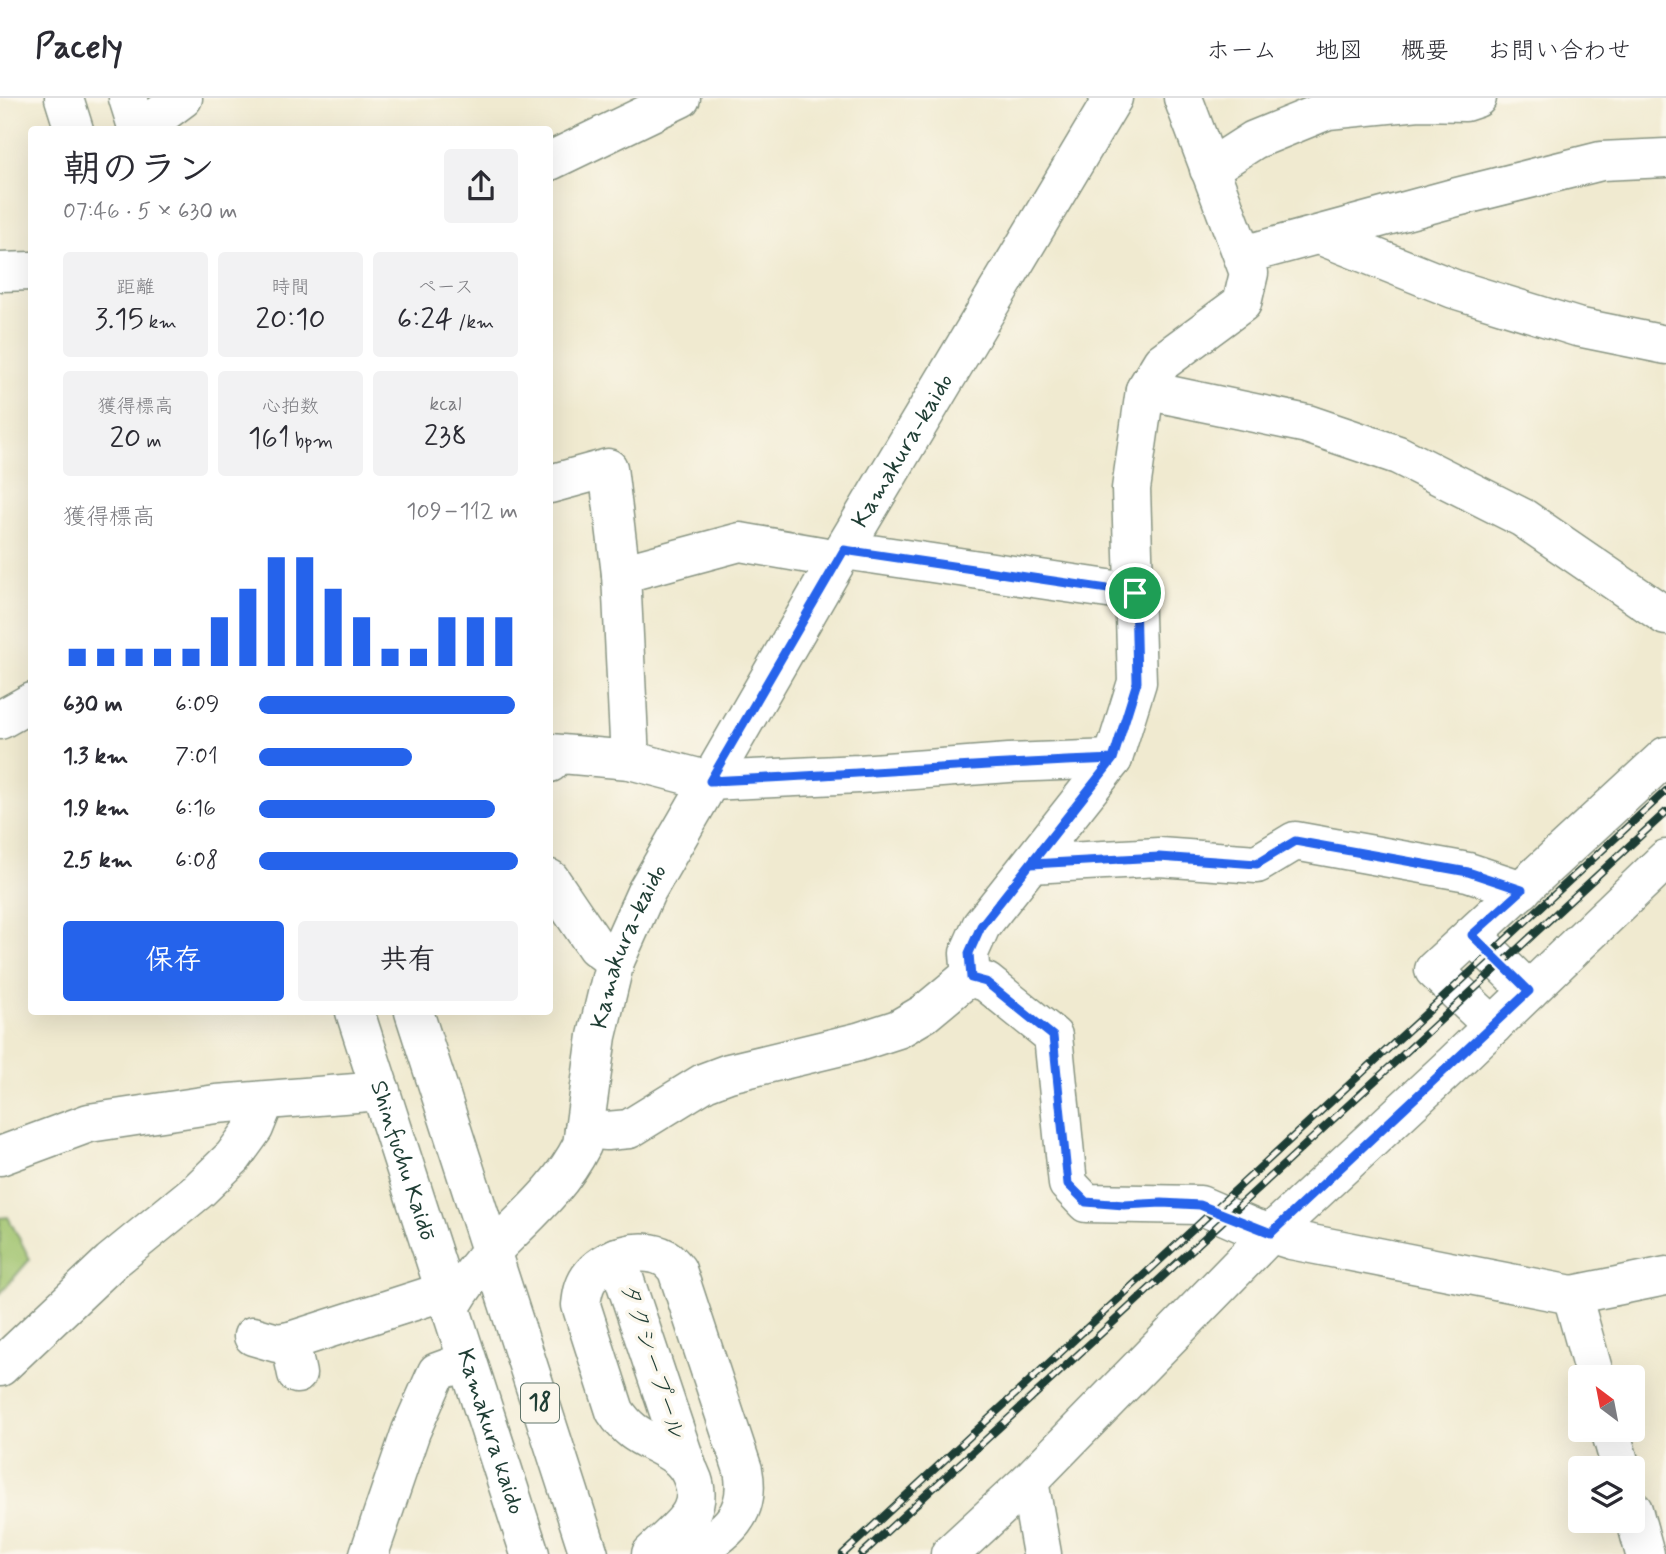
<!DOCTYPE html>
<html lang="ja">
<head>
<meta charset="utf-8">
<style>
  body { margin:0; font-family:Mynerve,"Klee One",sans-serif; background:#f2f2f3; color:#2b2b33; height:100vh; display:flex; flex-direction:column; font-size:26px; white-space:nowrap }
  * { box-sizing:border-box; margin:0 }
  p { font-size:23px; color:#7c7c81 }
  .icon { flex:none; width:38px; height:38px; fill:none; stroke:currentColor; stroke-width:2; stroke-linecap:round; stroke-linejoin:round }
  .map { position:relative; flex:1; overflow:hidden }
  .details { position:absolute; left:28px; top:28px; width:525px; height:889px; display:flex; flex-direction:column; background:#fff; border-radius:7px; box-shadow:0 7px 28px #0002 }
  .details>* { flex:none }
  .needle { width:46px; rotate:328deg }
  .tools { position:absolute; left:1568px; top:1267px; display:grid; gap:14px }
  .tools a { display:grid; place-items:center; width:77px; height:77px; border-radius:7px; background:#fff; box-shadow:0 7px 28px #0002; font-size:35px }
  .pin { position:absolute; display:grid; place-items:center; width:60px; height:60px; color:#fff; margin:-30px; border:4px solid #fff; border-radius:50%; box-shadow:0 2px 7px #0007 }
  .round { display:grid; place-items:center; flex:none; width:74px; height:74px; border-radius:7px; background:#f2f2f3 }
  .head { display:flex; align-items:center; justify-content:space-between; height:119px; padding:0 35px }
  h1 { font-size:38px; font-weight:600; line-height:52px }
  .stats { display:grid; grid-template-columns:repeat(3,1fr); gap:10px; height:119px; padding:7px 35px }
  .stats div { display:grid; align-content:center; border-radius:7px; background:#f2f2f3; text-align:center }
  .stats b { font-size:30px; font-weight:600 }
  .stats small { font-size:19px; font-weight:400 }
  .stats p { font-size:19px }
  .chart { height:196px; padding:14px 35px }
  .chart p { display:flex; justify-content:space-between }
  .chart svg { width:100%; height:126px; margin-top:7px; stroke:#2563eb; stroke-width:6 }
  .action { display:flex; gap:14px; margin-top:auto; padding:14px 35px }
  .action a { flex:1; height:80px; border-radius:7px; background:#2563eb; color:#fff; font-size:28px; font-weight:600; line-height:80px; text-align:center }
  .action a+a { background:#f2f2f3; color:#2b2b33 }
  ul { padding:0 35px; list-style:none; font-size:23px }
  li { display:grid; grid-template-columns:112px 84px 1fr; align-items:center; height:52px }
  li i { height:18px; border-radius:9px; background:#2563eb }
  header { display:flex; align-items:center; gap:42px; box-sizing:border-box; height:98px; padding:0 35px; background:#fff; border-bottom:2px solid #e1e1e2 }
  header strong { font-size:33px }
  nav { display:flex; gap:38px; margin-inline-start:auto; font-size:24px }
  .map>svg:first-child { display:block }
  .green { fill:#9fc26c; stroke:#5f8050; stroke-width:2 }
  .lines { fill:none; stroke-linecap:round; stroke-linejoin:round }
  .minor-casing { stroke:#889482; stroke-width:41 }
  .major-casing { stroke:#889482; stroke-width:41 }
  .minor { stroke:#fff; stroke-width:38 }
  .major { stroke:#fff; stroke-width:38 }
  .rail-casing { stroke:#1f3d34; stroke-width:8 }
  .rail { stroke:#fbf7ec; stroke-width:5; stroke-dasharray:16; stroke-linecap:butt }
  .route-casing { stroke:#fff; stroke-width:14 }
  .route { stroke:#2563eb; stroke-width:9 }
  .labels { text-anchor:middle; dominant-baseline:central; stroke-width:7; stroke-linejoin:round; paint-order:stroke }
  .shield { fill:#fbf7ec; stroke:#61756b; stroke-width:2 }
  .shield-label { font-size:23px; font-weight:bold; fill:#1f3d34 }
  .street-label { font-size:24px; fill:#1f3d34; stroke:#fbf7ec }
</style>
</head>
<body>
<header>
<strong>Pacely</strong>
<nav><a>ホーム</a><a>地図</a><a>概要</a><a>お問い合わせ</a></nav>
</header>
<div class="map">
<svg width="1666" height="1456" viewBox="0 0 1666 1456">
  <rect width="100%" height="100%" fill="#fbf7ec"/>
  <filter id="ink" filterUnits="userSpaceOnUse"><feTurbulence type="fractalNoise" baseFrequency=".0143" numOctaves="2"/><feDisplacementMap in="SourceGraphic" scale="14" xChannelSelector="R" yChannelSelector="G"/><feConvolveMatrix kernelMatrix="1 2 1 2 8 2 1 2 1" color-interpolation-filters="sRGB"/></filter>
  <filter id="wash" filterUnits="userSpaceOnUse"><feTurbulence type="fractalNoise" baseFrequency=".00686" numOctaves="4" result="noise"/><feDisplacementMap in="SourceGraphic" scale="28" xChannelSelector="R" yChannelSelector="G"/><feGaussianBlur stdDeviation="1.57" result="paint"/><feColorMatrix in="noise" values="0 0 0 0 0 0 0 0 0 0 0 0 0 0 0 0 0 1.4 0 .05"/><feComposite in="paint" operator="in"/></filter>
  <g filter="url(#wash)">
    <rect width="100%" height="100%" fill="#f0ead0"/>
    <path class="green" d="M8,1119l22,42 -30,35v-76z"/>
  </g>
  <g filter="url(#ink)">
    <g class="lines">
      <defs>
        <g id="minor">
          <path d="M140,32l43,-32"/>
          <path d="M550,63l131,-63"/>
          <path d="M1209,71l45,-29 74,-30 91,-9 46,1 12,-4"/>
          <path d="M1319,137l135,54 123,38 89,18"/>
          <path d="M1243,157l214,-58 144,-36 65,-3"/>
          <path d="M0,174l32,-1"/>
          <path d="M1145,292l162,34 91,31 125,63 143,98"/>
          <path d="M550,386l58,-16 13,106"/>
          <path d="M844,452l291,43"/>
          <path d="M0,622l32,-18"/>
          <path d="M630,662l80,21 149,-7 150,-11 104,-4"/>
          <path d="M550,665v-10l80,7 -9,-186 119,-32 98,17"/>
          <path d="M1031,766l128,-7 98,7 38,-23 173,31 54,18"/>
          <path d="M550,781l46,68 19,14"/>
          <path d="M1472,837l57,56"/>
          <path d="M971,880l-2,-25 12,-27 132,-167 24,-77 -6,-193 14,-99 17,-28 80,-59 7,-30 -66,-175"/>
          <path d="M1493,928l-59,-56 232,-214"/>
          <path d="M584,1031l23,2 22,-2 76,-47 24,-9 129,-31 40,-13 27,-16 36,-30 10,-5 15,4 67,54 15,148 18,19 114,2 53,23 38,12 281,55 94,-19"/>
          <path d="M0,1058l89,-33 127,-19 165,-13"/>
          <path d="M617,1159l70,209"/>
          <path d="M1572,1197l23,82"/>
          <path d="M253,1238l24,7 13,-2 174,-56"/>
          <path d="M290,1243l7,33"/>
          <path d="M0,1269l111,-105 88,-72 34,-33 21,-29 11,-27"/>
          <path d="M1610,1332l11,38"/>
          <path d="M1029,1383l13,73"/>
          <path d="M1633,1412l12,44"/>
          <path d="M369,1456l42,-123 26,-59 30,-11"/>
          <path d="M651,1456c11,-11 35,-30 41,-44 9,-19 -1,-43 -16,-54 -26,-19 -41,-15 -61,-45l-34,-106c1,-9 2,-18 8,-27 14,-21 53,-33 76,-20 5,3 9,8 12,12l66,200c9,45 -17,63 -52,84"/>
          <path d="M950,1456l79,-73 242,-248 182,-169 213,-205"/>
        </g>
        <g id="major">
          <path d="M64,0l10,32"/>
          <path d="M128,0l10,32"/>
          <path id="s1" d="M355,914l175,542"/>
          <path d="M414,914l175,542"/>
          <path id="s2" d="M450,1210c12,-20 25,-39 41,-56 34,-35 69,-63 91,-107l15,-109 18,-75 31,-69 192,-333 275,-461"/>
        </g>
      </defs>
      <use href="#minor" class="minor-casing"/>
      <use href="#major" class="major-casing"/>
      <use href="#minor" class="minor"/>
      <use href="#major" class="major"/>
      <defs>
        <g id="rail">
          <path d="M843,1456l823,-763"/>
          <path d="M862,1456l804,-742"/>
        </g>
      </defs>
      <use href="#rail" class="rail-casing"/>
      <use href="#rail" class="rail"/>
    </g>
  </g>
  <g class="lines" filter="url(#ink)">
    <defs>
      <path id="route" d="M1135,495l-291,-43 -134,231c135,-6 268,-17 403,-22l-132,167 -12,27 2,25 15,4 67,54 15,148 18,18 38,3 38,-2 38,2 71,28 258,-242 -57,-56 50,-45 -54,-18 -173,-31 -38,23 -98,-7 -128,7 82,-105 24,-77 -2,-89"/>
    </defs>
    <use href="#route" class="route-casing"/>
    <use href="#route" class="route"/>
  </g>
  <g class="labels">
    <rect class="shield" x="521" y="1285.5" width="38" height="39" rx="5"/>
    <g class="shield-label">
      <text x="540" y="1305">18</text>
    </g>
    <g class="street-label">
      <text stroke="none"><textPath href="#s2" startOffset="984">Kamakura-kaido</textPath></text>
      <text stroke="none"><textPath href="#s2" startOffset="416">Kamakura-kaido</textPath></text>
      <text stroke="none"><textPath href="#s1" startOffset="156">Shinfuchu Kaidō</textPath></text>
      <text transform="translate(652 1264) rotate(72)">タクシープール</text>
      <text stroke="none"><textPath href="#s1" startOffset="441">Kamakura kaido</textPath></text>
    </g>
  </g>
</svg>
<div class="tools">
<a><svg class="needle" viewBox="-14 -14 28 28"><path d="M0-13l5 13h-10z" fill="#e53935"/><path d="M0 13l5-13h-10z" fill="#7c7c81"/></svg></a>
<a><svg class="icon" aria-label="layers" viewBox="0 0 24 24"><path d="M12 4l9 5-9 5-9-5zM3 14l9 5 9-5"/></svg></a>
</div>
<div class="pin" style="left:1135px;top:495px;background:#1e9e55"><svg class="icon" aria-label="arrive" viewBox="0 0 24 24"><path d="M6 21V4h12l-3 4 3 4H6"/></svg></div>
<section class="details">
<div class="head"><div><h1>朝のラン</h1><p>07:46 · 5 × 630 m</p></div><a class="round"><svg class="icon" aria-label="share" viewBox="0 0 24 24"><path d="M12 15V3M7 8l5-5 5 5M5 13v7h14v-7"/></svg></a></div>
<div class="stats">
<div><p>距離</p><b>3.15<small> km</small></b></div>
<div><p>時間</p><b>20:10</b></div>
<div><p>ペース</p><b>6:24<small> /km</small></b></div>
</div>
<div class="stats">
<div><p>獲得標高</p><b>20<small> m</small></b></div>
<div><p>心拍数</p><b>161<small> bpm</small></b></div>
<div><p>kcal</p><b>238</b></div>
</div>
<div class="chart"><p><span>獲得標高</span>109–112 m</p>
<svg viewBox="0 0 160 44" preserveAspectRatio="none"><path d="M5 44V38M15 44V38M25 44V38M35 44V38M45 44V38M55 44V27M65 44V17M75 44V6M85 44V6M95 44V17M105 44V27M115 44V38M125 44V38M135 44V27M145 44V27M155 44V27"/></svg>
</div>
<ul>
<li><b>630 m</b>6:09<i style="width:99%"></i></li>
<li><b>1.3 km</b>7:01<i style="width:59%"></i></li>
<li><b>1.9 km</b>6:16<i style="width:91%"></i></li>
<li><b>2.5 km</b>6:08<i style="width:100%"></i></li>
</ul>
<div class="action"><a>保存</a><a>共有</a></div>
</section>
</div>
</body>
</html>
